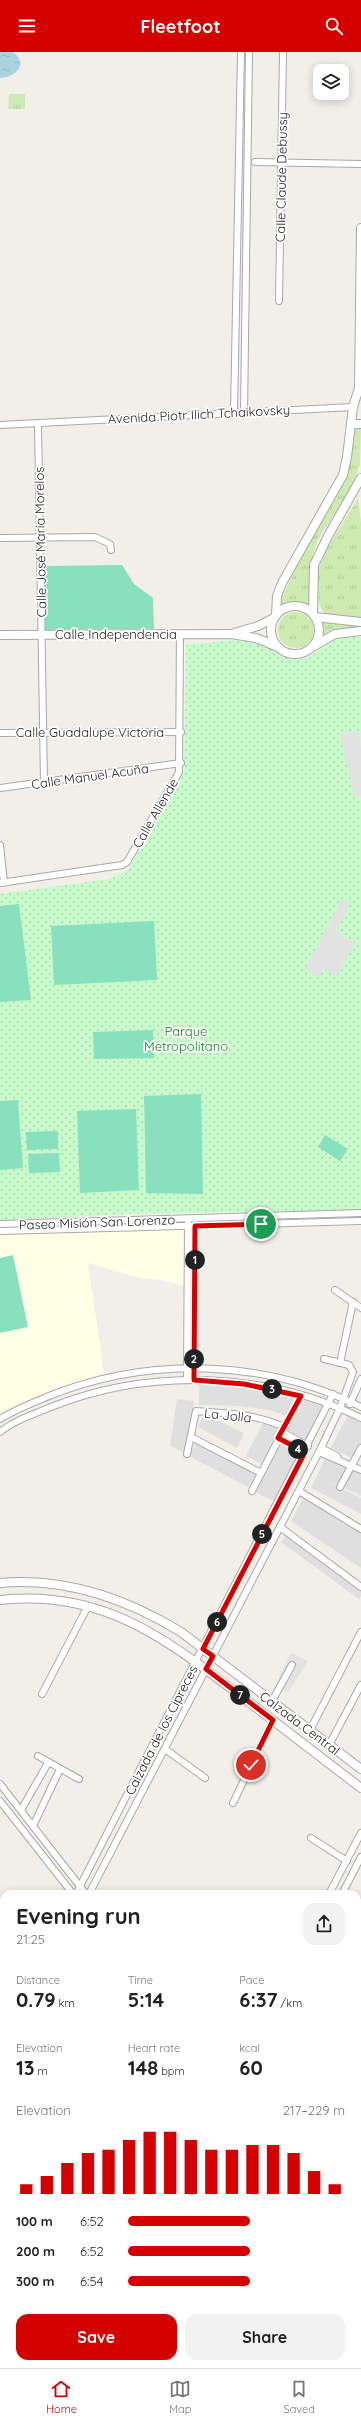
<!DOCTYPE html>
<html lang="en">
<head>
<meta charset="utf-8">
<style>
  body { margin:0; font-family:Quicksand,sans-serif; background:#f2f2f2; color:#222; height:100vh; display:flex; flex-direction:column; font-size:15px; white-space:nowrap }
  * { box-sizing:border-box; margin:0 }
  p { font-size:13px; color:#767676 }
  .icon { flex:none; width:22px; height:22px; fill:none; stroke:currentColor; stroke-width:2; stroke-linecap:round; stroke-linejoin:round }
  .map { position:relative; flex:1; overflow:hidden }
  .sheet { position:absolute; left:0px; top:1838px; width:361px; height:478px; display:flex; flex-direction:column; background:#fff; border-radius:12px 12px 0 0; box-shadow:0 2px 10px #0003 }
  .sheet>* { flex:none }
  .controls { position:absolute; left:313px; top:12px; display:grid; gap:8px }
  .controls a { display:grid; place-items:center; width:36px; height:36px; border-radius:8px; background:#fff; box-shadow:0 2px 10px #0003; font-size:20px }
  .pin { position:absolute; display:grid; place-items:center; width:34px; height:34px; color:#fff; margin:-17px; border:2px solid #fff; border-radius:50%; box-shadow:0 1px 4px #0007 }
  .km { position:absolute; width:20px; height:20px; margin:-10px; border-radius:50%; background:#222; color:#fff; font-size:11px; line-height:20px; text-align:center }
  .round { display:grid; place-items:center; flex:none; width:42px; height:42px; border-radius:12px; background:#f2f2f2 }
  .head { display:flex; align-items:center; justify-content:space-between; height:68px; padding:0 16px }
  h1 { font-size:22px; font-weight:800; line-height:30px }
  .figures { display:grid; grid-template-columns:repeat(3,1fr); gap:6px; height:68px; padding:4px 16px }
  .figures div { display:grid; align-content:center }
  .figures b { font-size:20px; font-weight:800 }
  .figures small { font-size:11px; font-weight:400 }
  .figures p { font-size:11px }
  .chart { height:112px; padding:8px 16px }
  .chart p { display:flex; justify-content:space-between }
  .chart svg { width:100%; height:72px; margin-top:4px; stroke:#d40000; stroke-width:6 }
  .button { display:flex; gap:8px; margin-top:auto; padding:8px 16px }
  .button a { flex:1; height:46px; border-radius:12px; background:#d40000; color:#fff; font-size:16px; font-weight:800; line-height:46px; text-align:center }
  .button a+a { background:#f2f2f2; color:#222 }
  ul { padding:0 16px; list-style:none; font-size:13px }
  li { display:grid; grid-template-columns:64px 48px 1fr; align-items:center; height:30px }
  li i { height:10px; border-radius:5px; background:#d40000 }
  header { display:flex; justify-content:space-between; align-items:center; height:52px; padding:0 16px; background:#d40000; color:#fff; font-size:18px; font-weight:800 }
  .tabs { display:flex; justify-content:space-around; align-items:center; height:56px; border-top:1px solid #e0e0e0; background:#fff; font-size:11px; color:#767676 }
  .tabs a { display:grid; justify-items:center; gap:2px }
  .tabs .active { color:#d40000 }
  .map>svg:first-child { display:block }
  .residential { fill:#e0dfdf }
  .education { fill:#ffffe5 }
  .grass { fill:url(#grass-tufts) }
  .park { fill:url(#park-dots) }
  .pitch { fill:#88e0be }
  .parking { fill:#e2e2e2 }
  .water { fill:url(#water-ripples) }
  .lines { fill:none; stroke-linecap:round; stroke-linejoin:round }
  .minor-casing { stroke:#a9a9a9; stroke-width:8 }
  .tertiary-casing { stroke:#a9a9a9; stroke-width:10 }
  .minor { stroke:#fff; stroke-width:6 }
  .tertiary { stroke:#fff; stroke-width:8 }
  .route-casing { stroke:#fff; stroke-width:8 }
  .route { stroke:#d40000; stroke-width:5 }
  .labels { text-anchor:middle; dominant-baseline:central; stroke-width:3.5; stroke-linejoin:round; paint-order:stroke }
  .street-label { font-size:13px; fill:#222; stroke:#fff }
  .park-label { font-size:13px; fill:#0c8416; stroke:#fff }
</style>
</head>
<body>
<header><svg class="icon" aria-label="menu" viewBox="0 0 24 24"><path d="M4 6h16M4 12h16M4 18h16"/></svg>Fleetfoot<svg class="icon" aria-label="search" viewBox="0 0 24 24"><circle cx="10" cy="10" r="6"/><path d="M15 15l6 6"/></svg></header>
<div class="map">
<svg width="361" height="2316" viewBox="0 0 361 2316">
  <defs>
    <pattern id="grass-tufts" width="24" height="20" patternUnits="userSpaceOnUse"><rect width="24" height="20" fill="#cdebb0"/><path d="M3 7l-1-3M5 7V3M7 7l1-3M15 17l-1-3M17 17v-4M19 17l1-3" fill="none" stroke="#b0c997"/></pattern>
    <pattern id="park-dots" width="8" height="8" patternUnits="userSpaceOnUse"><rect width="8" height="8" fill="#c8facc"/><path d="M2 2h.1M6 6h.1" fill="none" stroke="#acd6af" stroke-width="1.8" stroke-linecap="round"/></pattern>
    <pattern id="water-ripples" width="26" height="14" patternUnits="userSpaceOnUse"><rect width="26" height="14" fill="#aad3df"/><path d="M2 4q2-2 4 0t4 0M15 11q2-2 4 0t4 0" fill="none" stroke="#92b5bf"/></pattern>
  </defs>
  <rect width="100%" height="100%" fill="#f2efe9"/>
  <g class="residential">
    <path d="M199,1332l58,4 41,11 -10,18 -18,-7 -30,-4 -41,-1z"/>
    <path d="M177,1347l17,2 -8,53 -16,-8z"/>
    <path d="M305,1348l20,6 -18,35 -19,-11z"/>
    <path d="M204,1362l40,19 -7,15 -39,-21z"/>
    <path d="M348,1363l13,7v22l-8,15 -22,-12z"/>
    <path d="M264,1369l16,8 -18,35 -16,-8z"/>
    <path d="M281,1390l20,11 -26,49 -20,-10z"/>
    <path d="M196,1391l60,30 -6,15 -61,-32z"/>
    <path d="M326,1404l24,10 -10,20 -9,-3 30,15v16l-50,-26z"/>
    <path d="M352,1416l9,5v23l-18,-9z"/>
    <path d="M303,1446l58,34v36l-70,-47z"/>
    <path d="M293,1482l68,49v13l-2,3 -78,-57 5,-7z"/>
  </g>
  <path class="education" d="M185,1176l1,58 -24,-6 -22,-2 -52,-15 16,110 -65,24 -39,17v-179l50,-4z"/>
  <g class="grass">
    <path d="M9,42h16v15h-17z"/>
    <path d="M361,375l-1,37 -8,24 -34,51 -9,26 2,42 -12,-4 -21,4 20,-44 37,-63 16,-37 2,-35z"/>
    <path d="M358,446l3,24v97l-37,-6c-25,-38 17,-83 34,-115z"/>
    <circle cx="296" cy="578" r="18"/>
    <path d="M322,570l39,2v5l-26,1 -14,7 3,-8z"/>
  </g>
  <path class="park" d="M343,584l18,1v573l-234,4 -127,6v-326l109,-15 19,-9 56,-98 2,-128c18,0 52,-6 68,-3 16,3 29,19 46,18 15,-1 26,-18 43,-23z"/>
  <g class="pitch">
    <path d="M122,513l12,19 19,14 1,31 -110,1 -1,-64z"/>
    <path d="M19,852l12,96 -31,2v-96z"/>
    <path d="M154,869l3,59 -103,5 -3,-59z"/>
    <path d="M153,978l1,28 -60,1 -1,-27z"/>
    <path d="M201,1042l2,100 -57,-1 -2,-97z"/>
    <path d="M18,1048l5,68 -23,2v-69z"/>
    <path d="M136,1057l3,81 -59,3 -3,-82z"/>
    <path d="M58,1079v18l-31,1 -1,-18z"/>
    <path d="M325,1083l23,14 -8,12 -22,-14z"/>
    <path d="M59,1101l1,19 -31,1 -1,-19z"/>
    <path d="M13,1203l15,72 -28,6v-75z"/>
  </g>
  <g class="parking">
    <path d="M357,678l4,18v48l-6,2 -15,-64z"/>
    <path d="M342,847l8,4 -14,29 19,10 -18,34 -14,-7 -4,8 -14,-8z"/>
    <path d="M291,1601l17,8 -20,31 -7,-4 13,-25 -1,-1 -15,24 -2,-2z"/>
  </g>
  <path class="water" d="M0,0h13c16,12 3,25 -13,26z"/>
  <g class="lines">
    <defs>
      <g id="minor">
        <path d="M255,110l106,2"/>
        <path d="M279,249l4,-249"/>
        <path d="M234,360l7,-360"/>
        <path d="M244,360l5,-360"/>
        <path d="M38,371l6,359"/>
        <path d="M0,373l353,-18"/>
        <path d="M0,486l95,-1 15,7 1,6"/>
        <path d="M0,681l181,-1"/>
        <path d="M0,736l181,-25"/>
        <path d="M0,793l4,38"/>
        <path d="M0,831l122,-18 5,-3 52,-90 1,-138"/>
        <path d="M0,1172l361,-11"/>
        <path d="M0,1179l361,-10"/>
        <path d="M335,1238l26,18"/>
        <path d="M340,1311l13,-61"/>
        <path d="M187,1328l1,-157"/>
        <path d="M194,1328l1,-156"/>
        <path d="M350,1352l11,-25"/>
        <path d="M0,1367c16,-10 32,-16 49,-23 100,-40 215,-37 312,11"/>
        <path d="M0,1380c15,-12 34,-18 51,-25 98,-39 216,-36 310,11"/>
        <path d="M282,1380l26,14"/>
        <path d="M191,1385l70,36"/>
        <path d="M279,1386l26,14"/>
        <path d="M321,1396l16,8 1,3"/>
        <path d="M319,1400l42,18"/>
        <path d="M187,1402l9,-43c30,2 60,3 88,16"/>
        <path d="M340,1435l21,-39"/>
        <path d="M252,1439l49,-95"/>
        <path d="M299,1439l62,38"/>
        <path d="M280,1475l81,60"/>
        <path d="M42,1642l46,-88"/>
        <path d="M272,1649l20,-36"/>
        <path d="M310,1678l51,-98"/>
        <path d="M329,1693l32,-60"/>
        <path d="M165,1697l40,29"/>
        <path d="M38,1704l41,23"/>
        <path d="M0,1732l86,110"/>
        <path d="M0,1749l73,93"/>
        <path d="M233,1751l40,-83"/>
        <path d="M21,1758l27,-47"/>
        <path d="M33,1774l27,-57"/>
        <path d="M311,1786l36,23"/>
        <path d="M76,1842l257,-500"/>
        <path d="M89,1842l232,-446 19,-40 13,-36 -4,-7 -25,-6"/>
        <path d="M329,1842l32,-61"/>
        <path d="M342,1842l19,-37"/>
        <path d="M357,1884l4,3"/>
        <path d="M357,1914l4,3"/>
        <path d="M0,1960l4,-5"/>
        <path d="M0,1975l4,-4"/>
        <path d="M0,2002l4,5"/>
        <path d="M3,2039l1,-1"/>
        <path d="M357,2093l4,-7"/>
        <path d="M0,2102l4,-3"/>
        <path d="M0,2145l4,-3"/>
        <path d="M0,2176l4,5"/>
        <path d="M357,2180l4,-8"/>
        <path d="M357,2187l4,4"/>
        <path d="M0,2197l4,5"/>
        <path d="M357,2204l4,4"/>
        <path d="M357,2247l4,-3"/>
        <path d="M357,2258l4,-3"/>
        <path d="M0,2292l4,-4"/>
        <path d="M0,2304l4,-3"/>
        <path d="M88,2312l3,4"/>
        <path d="M106,2312l3,4"/>
        <path d="M151,2316l5,-4"/>
        <path d="M266,2316l5,-4"/>
        <path d="M281,2316l5,-4"/>
      </g>
      <g id="tertiary">
        <path d="M351,372h10"/>
        <circle cx="295" cy="578" r="24"/>
        <path d="M313,562l1,-49 14,-29 33,-58"/>
        <path d="M276,563l1,-19 5,-13 61,-108 4,-18 6,-50 6,-19 2,-160"/>
        <path d="M315,565l46,5"/>
        <path d="M234,581l24,-7 16,-8"/>
        <path d="M0,583l231,-1 25,4 22,9"/>
        <path d="M314,594l21,-12 26,-3"/>
        <path d="M0,1531c65,-6 127,16 181,49l180,137"/>
        <path d="M0,1548c105,-11 167,40 245,99 39,30 77,59 116,89"/>
      </g>
    </defs>
    <use href="#minor" class="minor-casing"/>
    <use href="#tertiary" class="tertiary-casing"/>
    <use href="#minor" class="minor"/>
    <use href="#tertiary" class="tertiary"/>
  </g>
  <g class="lines">
    <defs>
      <path id="route" d="M251,1713l22,-45 -67,-51 7,-13 -10,-7 102,-197 -27,-14 23,-42 -57,-12 -50,-4 1,-154 66,-2"/>
    </defs>
    <use href="#route" class="route-casing"/>
    <use href="#route" class="route"/>
  </g>
  <g class="labels">
    <g class="street-label">
      <text transform="translate(281 125) rotate(-89)">Calle Claude Debussy</text>
      <text transform="translate(199 362) rotate(-3)">Avenida Piotr Ilich Tchaikovsky</text>
      <text transform="translate(40 490) rotate(-91)">Calle José María Morelos</text>
      <text x="116" y="582">Calle Independencia</text>
      <text x="90" y="680">Calle Guadalupe Victoria</text>
      <text transform="translate(90 724) rotate(-8)">Calle Manuel Acuña</text>
      <text transform="translate(155 761) rotate(-60)">Calle Allende</text>
      <text transform="translate(97 1170) rotate(-2)">Paseo Misión San Lorenzo</text>
      <text transform="translate(228 1363) rotate(6)">La Jolla</text>
      <text transform="translate(300 1671) rotate(37)">Calzada Central</text>
      <text transform="translate(161 1678) rotate(-63)">Calzada de los Cipreces</text>
    </g>
    <g class="park-label">
      <text x="186" y="979">Parque<tspan x="186" dy="15">Metropolitano</tspan></text>
    </g>
  </g>
</svg>
<div class="controls">
<a><svg class="icon" aria-label="layers" viewBox="0 0 24 24"><path d="M12 4l9 5-9 5-9-5zM3 14l9 5 9-5"/></svg></a>
</div>
<div class="pin" style="left:261px;top:1172px;background:#1e9e55"><svg class="icon" aria-label="arrive" viewBox="0 0 24 24"><path d="M6 21V4h12l-3 4 3 4H6"/></svg></div>
<div class="pin" style="left:251px;top:1713px;background:#d93025"><svg class="icon" aria-label="check" viewBox="0 0 24 24"><path d="M5 12l5 5 9-10"/></svg></div>
<b class="km" style="left:195px;top:1208px">1</b>
<b class="km" style="left:194px;top:1307px">2</b>
<b class="km" style="left:272px;top:1337px">3</b>
<b class="km" style="left:298px;top:1397px">4</b>
<b class="km" style="left:262px;top:1482px">5</b>
<b class="km" style="left:217px;top:1570px">6</b>
<b class="km" style="left:240px;top:1643px">7</b>
<section class="sheet">
<div class="head"><div><h1>Evening run</h1><p>21:25</p></div><a class="round"><svg class="icon" aria-label="share" viewBox="0 0 24 24"><path d="M12 15V3M7 8l5-5 5 5M5 13v7h14v-7"/></svg></a></div>
<div class="figures">
<div><p>Distance</p><b>0.79<small> km</small></b></div>
<div><p>Time</p><b>5:14</b></div>
<div><p>Pace</p><b>6:37<small> /km</small></b></div>
</div>
<div class="figures">
<div><p>Elevation</p><b>13<small> m</small></b></div>
<div><p>Heart rate</p><b>148<small> bpm</small></b></div>
<div><p>kcal</p><b>60</b></div>
</div>
<div class="chart"><p><span>Elevation</span>217–229 m</p>
<svg viewBox="0 0 160 44" preserveAspectRatio="none"><path d="M5 44V38M15 44V33M25 44V25M35 44V19M45 44V17M55 44V11M65 44V6M75 44V6M85 44V11M95 44V17M105 44V17M115 44V14M125 44V14M135 44V19M145 44V30M155 44V38"/></svg>
</div>
<ul>
<li><b>100 m</b>6:52<i style="width:56%"></i></li>
<li><b>200 m</b>6:52<i style="width:56%"></i></li>
<li><b>300 m</b>6:54<i style="width:56%"></i></li>
</ul>
<div class="button"><a>Save</a><a>Share</a></div>
</section>
</div>
<nav class="tabs">
<a class="active"><svg class="icon" aria-label="home" viewBox="0 0 24 24"><path d="M3 11l9-7 9 7M6 9v11h12V9"/></svg>Home</a>
<a><svg class="icon" aria-label="map" viewBox="0 0 24 24"><path d="M3 6l6-2 6 2 6-2v14l-6 2-6-2-6 2zM9 4v14M15 6v14"/></svg>Map</a>
<a><svg class="icon" aria-label="saved" viewBox="0 0 24 24"><path d="M7 4h10v16l-5-4-5 4z"/></svg>Saved</a>
</nav>
</body>
</html>
